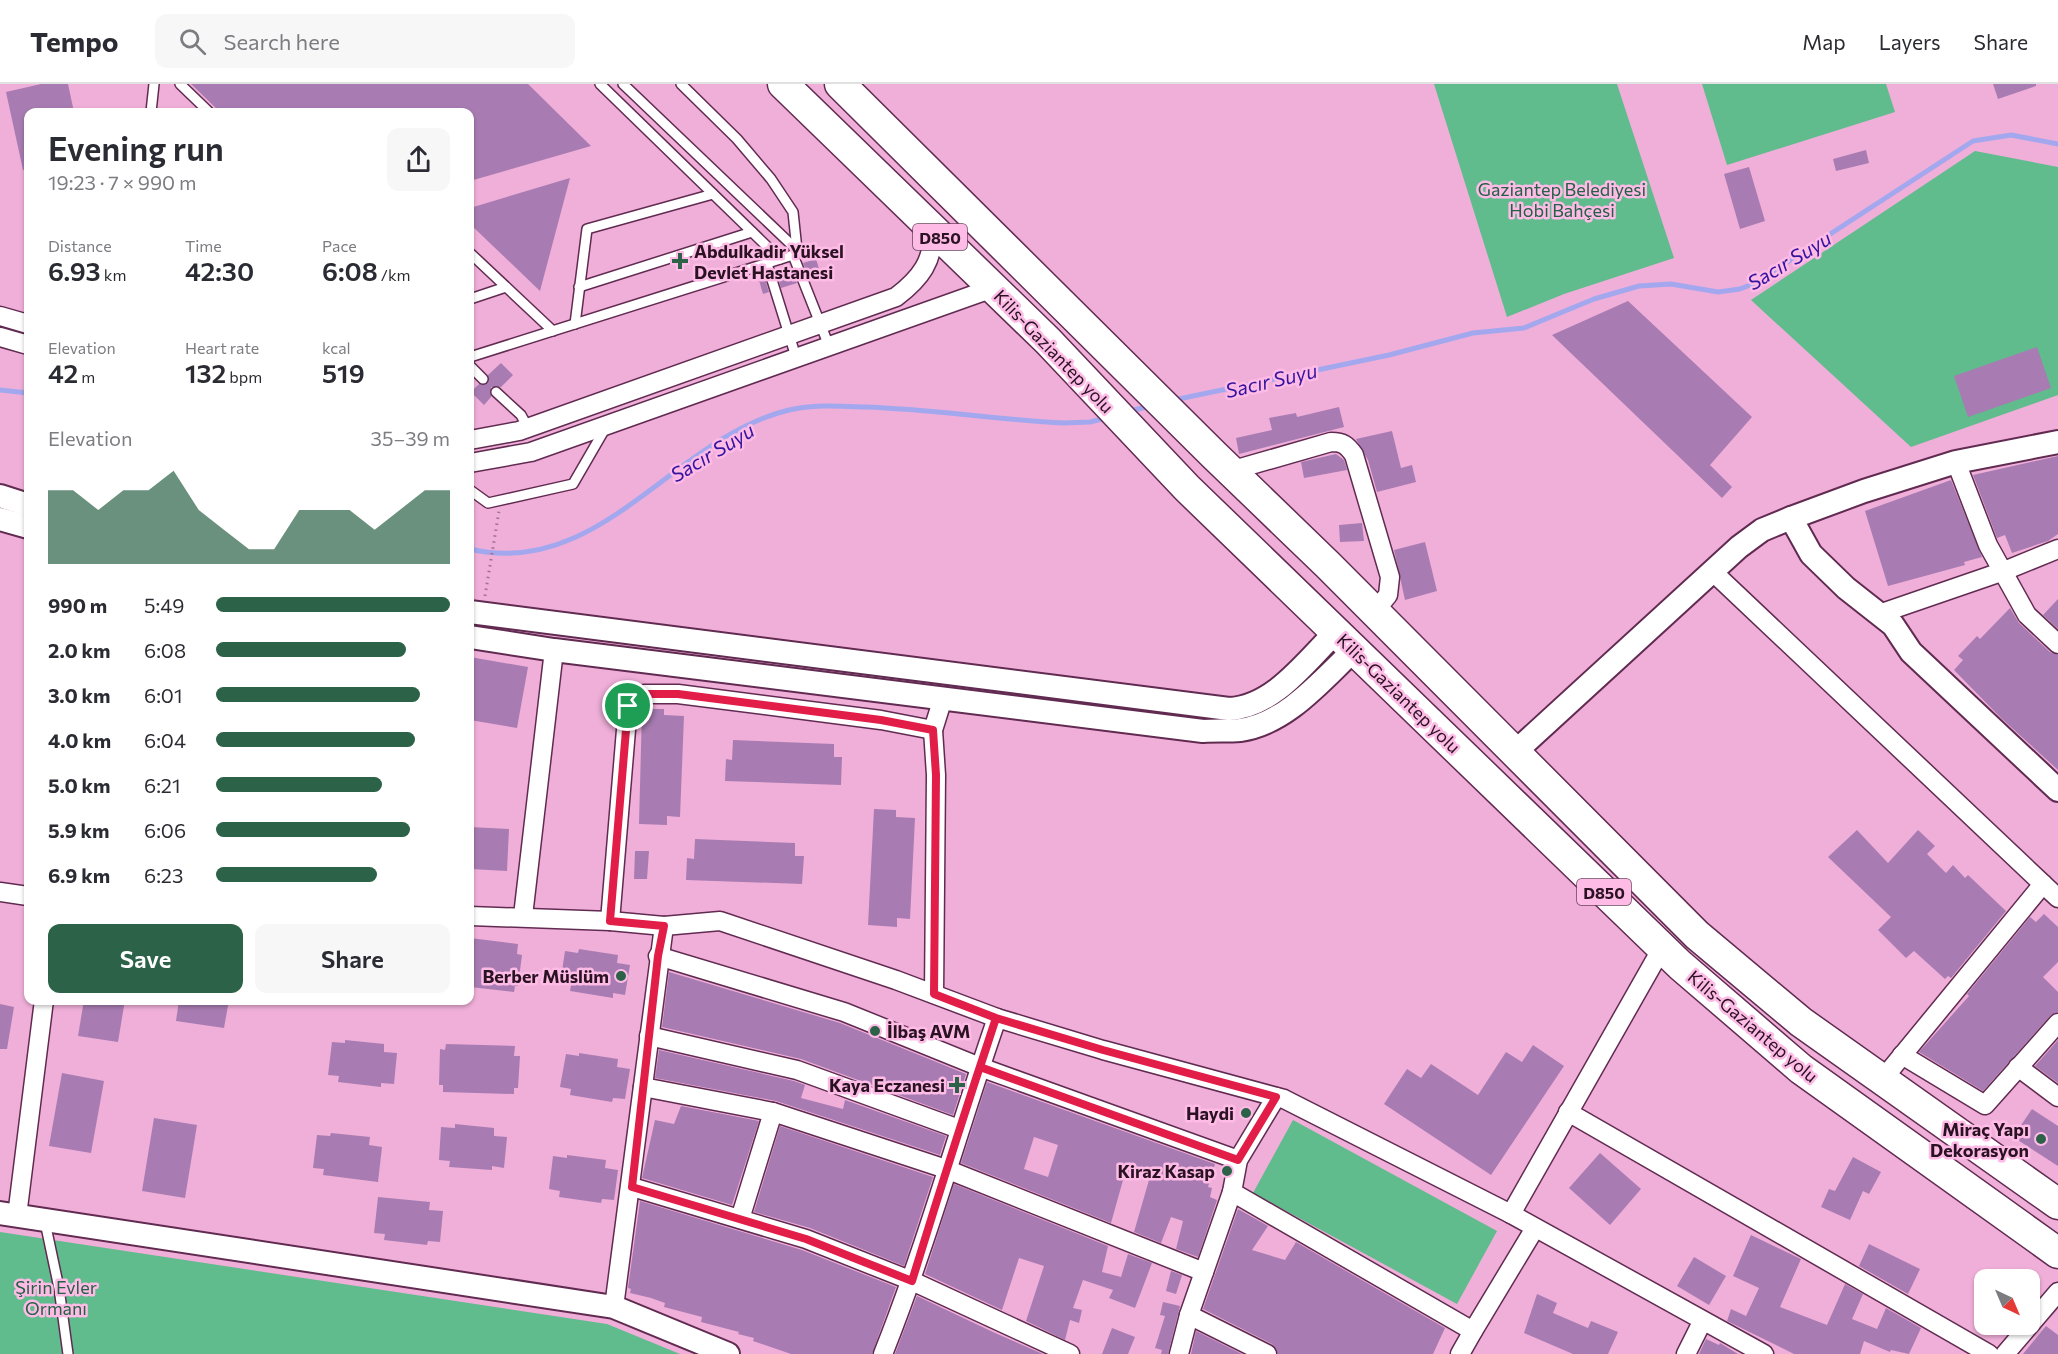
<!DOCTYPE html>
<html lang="en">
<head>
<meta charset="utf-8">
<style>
  body { margin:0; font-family:Commissioner,sans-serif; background:#f7f7f7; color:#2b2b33; height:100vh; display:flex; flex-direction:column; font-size:22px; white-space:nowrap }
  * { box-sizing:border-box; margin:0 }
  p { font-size:20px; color:#7c7c81 }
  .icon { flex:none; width:33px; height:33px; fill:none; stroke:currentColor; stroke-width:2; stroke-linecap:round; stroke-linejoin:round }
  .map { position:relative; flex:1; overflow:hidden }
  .side { position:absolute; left:24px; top:24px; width:450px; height:897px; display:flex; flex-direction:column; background:#fff; border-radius:12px; box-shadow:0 2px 4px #0004 }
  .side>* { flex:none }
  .needle { width:39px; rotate:136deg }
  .tools { position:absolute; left:1974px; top:1185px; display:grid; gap:12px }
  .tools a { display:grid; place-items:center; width:66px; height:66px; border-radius:12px; background:#fff; box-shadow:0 2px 4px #0004; font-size:30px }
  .pin { position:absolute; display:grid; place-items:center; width:51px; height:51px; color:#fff; margin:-26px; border:3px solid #fff; border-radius:50%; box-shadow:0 2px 6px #0007 }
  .round { display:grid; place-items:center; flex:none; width:63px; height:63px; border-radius:12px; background:#f7f7f7 }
  .head { display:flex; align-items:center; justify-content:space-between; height:102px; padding:0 24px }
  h1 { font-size:33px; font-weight:600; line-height:45px }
  .metrics { display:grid; grid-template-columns:repeat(3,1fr); gap:9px; height:102px; padding:6px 24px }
  .metrics div { display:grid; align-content:center }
  .metrics b { font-size:26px; font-weight:600 }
  .metrics small { font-size:16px; font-weight:400 }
  .metrics p { font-size:16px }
  .chart { height:168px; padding:12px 24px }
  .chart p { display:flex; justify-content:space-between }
  .chart svg { width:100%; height:108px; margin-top:6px; fill:#2c6248; opacity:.7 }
  .button { display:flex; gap:12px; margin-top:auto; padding:12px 24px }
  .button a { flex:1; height:69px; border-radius:12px; background:#2c6248; color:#fff; font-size:24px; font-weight:600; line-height:69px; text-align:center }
  .button a+a { background:#f7f7f7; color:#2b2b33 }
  ul { padding:0 24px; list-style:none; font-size:20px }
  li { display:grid; grid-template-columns:96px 72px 1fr; align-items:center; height:45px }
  li i { height:15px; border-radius:8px; background:#2c6248 }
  header { display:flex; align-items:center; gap:36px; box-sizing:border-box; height:84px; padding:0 30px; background:#fff; border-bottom:2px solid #e1e1e2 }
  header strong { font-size:28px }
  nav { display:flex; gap:33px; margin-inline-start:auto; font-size:21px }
  .search { width:420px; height:54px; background:#f7f7f7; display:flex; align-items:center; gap:15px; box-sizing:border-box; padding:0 21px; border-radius:12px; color:#7c7c81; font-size:22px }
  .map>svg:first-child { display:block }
  .green { fill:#60bb8d }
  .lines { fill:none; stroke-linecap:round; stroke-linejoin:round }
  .stream { stroke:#a3a8ee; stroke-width:5 }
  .building { fill:#a87cb2; fill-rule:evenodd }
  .service-casing { stroke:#612b51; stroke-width:12 }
  .minor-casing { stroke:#612b51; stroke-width:21 }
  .tertiary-casing { stroke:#612b51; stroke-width:26 }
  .trunk-casing { stroke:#612b51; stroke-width:33 }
  .path { stroke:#a27191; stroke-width:3; stroke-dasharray:1.5 4.5; stroke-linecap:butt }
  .service { stroke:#fff; stroke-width:9 }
  .minor { stroke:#fff; stroke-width:18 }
  .tertiary { stroke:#fff; stroke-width:22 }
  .trunk { stroke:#fff; stroke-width:30 }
  .route-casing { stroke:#fff; stroke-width:12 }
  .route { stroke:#e11d48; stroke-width:8 }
  .poi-dot { fill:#2c6248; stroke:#fdbbe6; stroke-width:2 }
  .labels { text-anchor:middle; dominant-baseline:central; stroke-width:5; stroke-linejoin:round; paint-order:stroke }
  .shield { fill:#fdbbe6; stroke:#69455d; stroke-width:1.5 }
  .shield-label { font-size:16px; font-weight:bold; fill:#2a1222 }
  .park-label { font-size:18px; fill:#236044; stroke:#fdbbe6 }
  .poi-label { font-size:18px; font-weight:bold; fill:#2a1222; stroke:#fdbbe6; text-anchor:end }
  .street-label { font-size:18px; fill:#2a1222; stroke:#fdbbe6 }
  .water-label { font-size:20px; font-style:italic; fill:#34149f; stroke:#fdbbe6 }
</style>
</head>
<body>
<header>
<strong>Tempo</strong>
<div class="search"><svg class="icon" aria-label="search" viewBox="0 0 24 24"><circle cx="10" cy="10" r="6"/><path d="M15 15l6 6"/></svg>Search here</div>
<nav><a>Map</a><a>Layers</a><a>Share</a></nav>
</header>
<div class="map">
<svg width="2058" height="1270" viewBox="0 0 2058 1270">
  <rect width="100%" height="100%" fill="#f0afd9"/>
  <g class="green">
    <path d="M1434,0h183l57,174 -110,36 -57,23z"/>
    <path d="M1702,0h184l9,28 -168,53z"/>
    <path d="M1975,67l83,16v228l-147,52 -160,-147z"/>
    <path d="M1293,1036l204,111 -40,73 -204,-111z"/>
    <path d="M0,1148l607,92 73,30h-680z"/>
  </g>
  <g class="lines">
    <g class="stream">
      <path d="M0,306l28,3"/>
      <path d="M1174,316l215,-45 84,-22 51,-5 70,-29 45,-13 32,-2 47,8 22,-3 15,-6 218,-142 38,-6 47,9"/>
      <path d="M1130,327l20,-5"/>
      <path d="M470,465c130,31 204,-112 319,-139 25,-6 51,-4 76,-3 67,2 133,13 199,16l26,-1 16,-4"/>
    </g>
  </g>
  <g class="building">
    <path d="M41,0h27l6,28h-46v57l-5,1 -17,-78z"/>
    <path d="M191,0h337l63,62 -121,35v-69h-250z"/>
    <path d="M1993,0h43v2l-38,13z"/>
    <path d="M1866,66l3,13 -33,8 -3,-12z"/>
    <path d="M1749,83l16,54 -25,8 -16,-55z"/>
    <path d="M570,94l-30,113 -70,-67v-16z"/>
    <path d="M816,175l5,16 -11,4 -7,-16z"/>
    <path d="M790,183l7,16 -16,5 -5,-17z"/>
    <path d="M764,192l5,16 -6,2 -5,-17z"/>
    <path d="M1628,217l124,116 -42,48 22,22 -10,11 -170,-163z"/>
    <path d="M2037,263l14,41 -83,29 -14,-41z"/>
    <path d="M501,279l12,12 -12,12h-10v10l-7,8 -13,-13 8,-8h8l1,-9z"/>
    <path d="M1339,323l5,20 -105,27 -3,-16 36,-8 -3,-12 27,-5 1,4z"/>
    <path d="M1392,347l9,37 11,-3 4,17 -39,10 -9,-32 -12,-21z"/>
    <path d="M1336,370l8,6 3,10 -43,8 -3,-16z"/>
    <path d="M2058,372v78l-10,7 -36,12 -7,-18 -8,3 -24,-63z"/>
    <path d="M1951,396l31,77 -18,5 1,3 -77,21 -23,-75z"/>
    <path d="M1362,439l2,18 -24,1 -1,-17z"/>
    <path d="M1425,458l12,49 -32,9 -11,-50z"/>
    <path d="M2058,515v30l-15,-14z"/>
    <path d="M2010,524l9,15 31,29 8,3v115l-57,-52 -47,-48 9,-10 -5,-4 19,-20 3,3z"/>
    <path d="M470,573l58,10 -11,61 -47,-8z"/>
    <path d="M642,625h22v6l20,1 -4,101 -13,-1v9l-28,-1z"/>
    <path d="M733,656l101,4v13h8l-1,28 -116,-4 1,-22 6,1z"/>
    <path d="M874,725l22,1v7l19,1 -5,101 -13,-1v9l-29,-2z"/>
    <path d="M470,743l39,2 -2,42 -37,-2z"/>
    <path d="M1857,746l31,33 30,-33 17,16 -8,8 19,19 7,-8 12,13 3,-3 38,36 -55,67 -3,-2 -3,3 -31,-28 -8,7 -28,-28 13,-13 -63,-60z"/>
    <path d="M695,755l100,4v13h9l-2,28 -116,-4 1,-22 7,1z"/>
    <path d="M635,767h14l-2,28h-13z"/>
    <path d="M2044,830l14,13v35l-15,15 15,15v20l-8,4 -67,75 -64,-39 50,-56 -2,-2 63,-77 6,5z"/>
    <path d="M470,854l48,6 -1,10 5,1 -4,31h-3l-1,6 -44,-5z"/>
    <path d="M579,865l39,6 -1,8 13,2 -5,30 -12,-2v5l-43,-7 1,-6 -11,-1 5,-33 13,2z"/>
    <path d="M669,888l171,51 126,51 -13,41 -152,-56 -139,-32z"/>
    <path d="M84,916h41l-7,42 -40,-6z"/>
    <path d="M179,916h50l-5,28 -48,-7z"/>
    <path d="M0,920l14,3 -7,42h-7z"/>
    <path d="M345,956l39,4v8l13,1 -3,31 -13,-1v4l-43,-5 1,-6 -11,-1 4,-33 13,1z"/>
    <path d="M2058,956v43l-23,-17z"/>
    <path d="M446,960l69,2 -1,10h6l-2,32h-4v6l-71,-2v-7h-4l1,-36 5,1z"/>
    <path d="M1533,961l31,21 -73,109 -107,-71 23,-35 14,9 10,-14 47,31 28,-43 16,10z"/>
    <path d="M659,966l135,31 11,4 -4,13 42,11 2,-9 101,36 -6,19 -164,-54 -121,-23z"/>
    <path d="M579,969l39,6 -1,8 13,2 -5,30 -12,-1 -1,4 -42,-7 1,-6 -11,-2 6,-33 13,2z"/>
    <path d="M62,989l42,8 -13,72 -42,-7z"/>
    <path d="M987,998l228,82 -7,23 4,1 -2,9 7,3 -19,57 -22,-8 7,-28 -12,-4 -10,26 -27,-11 15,-52 -24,-7 -14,50 -150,-60zM1034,1053l24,8 -10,32 -24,-8z"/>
    <path d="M681,1022l78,15 -27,84 -90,-27 13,-58 19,4z"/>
    <path d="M2032,1025l26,17v40l-45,-29z"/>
    <path d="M154,1034l43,7 -12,73 -43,-7z"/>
    <path d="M455,1040l39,4v8l13,1 -3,31 -12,-2v4l-43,-3 1,-6 -11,-1 2,-33 14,1z"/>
    <path d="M780,1042l153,51 -29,89 -94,-38 -56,-16z"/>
    <path d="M331,1049l39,4 -1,8 13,2 -4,35 -55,-7 1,-6 -11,-1 4,-33 13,1z"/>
    <path d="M1600,1069l41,36 -31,36 -41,-37z"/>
    <path d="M567,1071l39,5 -1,8 13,2 -4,30 -12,-1 -1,4 -42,-6 1,-6 -11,-2 4,-33 14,2z"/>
    <path d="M1853,1073l28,15 -12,22 -6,-3 -13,29 -29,-13 8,-18 6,2z"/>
    <path d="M954,1100l154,62 -6,26 19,5 7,-23 24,9 -17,45 -26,-10 4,-8 -30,-10 -10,28 9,2 -3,13 -9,-3 -5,20 -39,-19 18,-55 -25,-8 -17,52 -77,-36z"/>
    <path d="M378,1113l52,5 -1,8 14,1 -3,31 -12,-1 -1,4 -43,-5 1,-6 -11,-1z"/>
    <path d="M640,1117l162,49 94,37 -24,67h-81l-38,-13 1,-3 -16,-4 1,-2 -38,-10 1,-5 -38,-10 1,-4 -14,-5 -21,-5 1,-4 -3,-1z"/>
    <path d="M1238,1125l30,17 -16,24 33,10 11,-18 149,86 -12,26h-155l-6,-10 -69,-35z"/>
    <path d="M1751,1151l50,24 -21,48 47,18 18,-41 18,10 -11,25 25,10 9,-21 35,20 -12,26 -18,-4 -1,2 -26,-11 -4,13h-66l-67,-33 4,-12 15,7 13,-28 -26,-12z"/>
    <path d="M1869,1160l51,25 -12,25 -49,-28z"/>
    <path d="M1694,1173l32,19 -17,29 -32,-19z"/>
    <path d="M1171,1187l11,4 -6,19 -10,-3z"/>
    <path d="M1537,1210l20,9 -4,10 35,15 3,-7 27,11 -10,22h-35l-49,-21z"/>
    <path d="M917,1212l78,37 48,21h-148z"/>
    <path d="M1163,1218l17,4 -12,48h-7l1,-4 -7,-2 10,-32 -5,-1z"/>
    <path d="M2046,1242l12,9v19h-35z"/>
    <path d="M1112,1244l23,9 -7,17h-26z"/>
    <path d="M1196,1247l46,23h-51z"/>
    <path d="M1706,1255l13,6 1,-2 18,11h-39z"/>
  </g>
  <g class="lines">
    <defs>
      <g id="service">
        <path d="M180,0l29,28"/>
        <path d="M600,0l180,175"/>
        <path d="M681,0l56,55 34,40 22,33 4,38"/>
        <path d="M151,28l3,-28"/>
        <path d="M470,169l83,78"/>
        <path d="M793,171l36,91"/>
        <path d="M767,180l29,93"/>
        <path d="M579,203l173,-55"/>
        <path d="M470,215l36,-12"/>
        <path d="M575,240l12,-95 126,-35"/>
        <path d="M470,273l323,-102 4,-5 -174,-166"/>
        <path d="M470,282l13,13"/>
        <path d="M496,308l25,23 7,13"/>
        <path d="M470,406l18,13 85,-19 33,-57"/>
        <path d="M45,1138l14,66 9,66"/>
      </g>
      <g id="minor">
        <path d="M0,232l28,8"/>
        <path d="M0,253l28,8"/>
        <path d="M470,356l49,-9 377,-134c24,-18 39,-37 36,-68"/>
        <path d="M1956,378l32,83 39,70 31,29"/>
        <path d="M470,379l61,-11 462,-164"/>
        <path d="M1230,387l101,-29c12,0 16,3 23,13l36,122 -2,18 -13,16"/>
        <path d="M1712,487l331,313"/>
        <path d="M1879,530l125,-43 54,-22"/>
        <path d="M0,808l28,4"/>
        <path d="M470,832l140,5 54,5 56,-5 176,59 101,38 106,32 181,49 227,115"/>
        <path d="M523,832l31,-266"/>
        <path d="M610,837l18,-215 16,-12h34l203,26 52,10"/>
        <path d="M1662,864l-151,266 253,140"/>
        <path d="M658,872l186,56 136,55 258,93"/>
        <path d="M934,910l2,-219 -3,-45 10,-32"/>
        <path d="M649,952l148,34 162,59"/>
        <path d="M1902,971l83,50 73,-82"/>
        <path d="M2018,983l40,30"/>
        <path d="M1882,996l161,-196 15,14"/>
        <path d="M643,1003l130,25 173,57 258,103"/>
        <path d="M1276,1013l-38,63 -6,32 241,139 62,-103"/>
        <path d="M1568,1028l421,242"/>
        <path d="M632,1103l174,52 106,42 158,73"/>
        <path d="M17,1132l27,-216"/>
        <path d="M740,1135l33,-107"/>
        <path d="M614,1223l50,-381"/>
        <path d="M1189,1231l78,39"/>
        <path d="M883,1270c44,-110 75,-224 114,-336"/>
        <path d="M1179,1270l10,-39 43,-123"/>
        <path d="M1460,1270l13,-23"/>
        <path d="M1686,1270l16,-32"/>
        <path d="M2005,1270l53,-62"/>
      </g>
      <g id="tertiary">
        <path d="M2058,358l-102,20 -92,29 -73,27 20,36 35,34 47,37 18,27 147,138"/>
        <path d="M0,412l28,9"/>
        <path d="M0,435l28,8"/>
        <path d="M470,528l759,97c45,-2 77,-48 107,-77"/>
        <path d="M470,553l84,13 649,81c12,-1 25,0 37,-1 46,-6 82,-50 114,-80"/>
        <path d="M1515,668l224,-205 23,-17 29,-12"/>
        <path d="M0,1129l614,94 114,47"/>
      </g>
      <g id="trunk">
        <path d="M783,0l265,257 139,147 493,477 121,104 257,184"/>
        <path d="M840,0l374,371 114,110 369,370 104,87 257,182"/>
      </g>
    </defs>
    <use href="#service" class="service-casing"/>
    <use href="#minor" class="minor-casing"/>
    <use href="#tertiary" class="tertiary-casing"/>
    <use href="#trunk" class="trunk-casing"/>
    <path class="path" d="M485,512l14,-85"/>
    <use href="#service" class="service"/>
    <use href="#minor" class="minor"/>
    <use href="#tertiary" class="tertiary"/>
    <use href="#trunk" class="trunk"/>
  </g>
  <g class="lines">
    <defs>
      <path id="route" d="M628,622l-18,215 54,5 -6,30 -26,231 174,52 106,42c27,-88 55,-176 84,-263l107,32 173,47 -38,63 -258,-93 16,-49 -62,-24 2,-219 -3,-45 -52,-10 -203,-26h-34l-16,12"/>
    </defs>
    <use href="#route" class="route-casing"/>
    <use href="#route" class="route"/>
  </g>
  <g class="poi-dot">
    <path d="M677 168h6v6h6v6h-6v6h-6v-6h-6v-6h6z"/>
    <circle cx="621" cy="892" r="6"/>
    <circle cx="875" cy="947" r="6"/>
    <path d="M954 992h6v6h6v6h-6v6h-6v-6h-6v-6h6z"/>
    <circle cx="1246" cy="1029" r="6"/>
    <circle cx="2041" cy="1055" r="6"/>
    <circle cx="1227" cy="1087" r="6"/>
  </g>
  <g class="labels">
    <g class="shield">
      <rect x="913" y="140" width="54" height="26" rx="4.5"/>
      <rect x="1577" y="795" width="54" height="26" rx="4.5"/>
    </g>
    <g class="shield-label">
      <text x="940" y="153">D850</text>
      <text x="1604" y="808">D850</text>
    </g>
    <g class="park-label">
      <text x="1562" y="105">Gaziantep Belediyesi<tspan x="1562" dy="21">Hobi Bahçesi</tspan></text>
      <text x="56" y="1203">Şirin Evler<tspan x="56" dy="21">Ormanı</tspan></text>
    </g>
    <g class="poi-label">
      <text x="694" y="167" text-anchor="start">Abdulkadir Yüksel<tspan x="694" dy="21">Devlet Hastanesi</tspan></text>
      <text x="609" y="892">Berber Müslüm</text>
      <text x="887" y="947" text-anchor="start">İlbaş AVM</text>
      <text x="945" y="1001">Kaya Eczanesi</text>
      <text x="1234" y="1029">Haydi</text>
      <text x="2029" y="1045">Miraç Yapı<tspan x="2029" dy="21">Dekorasyon</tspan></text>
      <text x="1215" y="1087">Kiraz Kasap</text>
    </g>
    <g class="street-label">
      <text transform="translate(1054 267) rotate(46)">Kilis-Gaziantep yolu</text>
      <text transform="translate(1399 609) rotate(44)">Kilis-Gaziantep yolu</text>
      <text transform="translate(1753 942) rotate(40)">Kilis-Gaziantep yolu</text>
    </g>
    <g class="water-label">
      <text transform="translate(1789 176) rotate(-31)">Sacır Suyu</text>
      <text transform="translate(1271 296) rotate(-13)">Sacır Suyu</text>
      <text transform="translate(712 368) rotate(-31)">Sacır Suyu</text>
    </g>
  </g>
</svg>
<div class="tools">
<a><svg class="needle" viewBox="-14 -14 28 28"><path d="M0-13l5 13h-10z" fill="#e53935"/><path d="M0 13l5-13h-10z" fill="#7c7c81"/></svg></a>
</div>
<div class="pin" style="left:628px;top:622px;background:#1e9e55"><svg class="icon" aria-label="arrive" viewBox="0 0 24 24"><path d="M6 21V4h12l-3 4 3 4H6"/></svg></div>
<section class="side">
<div class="head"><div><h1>Evening run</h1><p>19:23 · 7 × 990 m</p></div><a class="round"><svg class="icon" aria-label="share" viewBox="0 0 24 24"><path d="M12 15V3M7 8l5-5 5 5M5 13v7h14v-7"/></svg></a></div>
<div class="metrics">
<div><p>Distance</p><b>6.93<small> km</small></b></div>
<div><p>Time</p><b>42:30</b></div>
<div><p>Pace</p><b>6:08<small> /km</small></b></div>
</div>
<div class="metrics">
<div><p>Elevation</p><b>42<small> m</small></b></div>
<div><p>Heart rate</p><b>132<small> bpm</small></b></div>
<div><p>kcal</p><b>519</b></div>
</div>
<div class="chart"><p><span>Elevation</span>35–39 m</p>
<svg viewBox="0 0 160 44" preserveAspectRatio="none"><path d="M0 44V14L10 14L20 22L30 14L40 14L50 6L60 22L70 30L80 38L90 38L100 22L110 22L120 22L130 30L140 22L150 14L160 14V44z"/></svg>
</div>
<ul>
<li><b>990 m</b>5:49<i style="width:100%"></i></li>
<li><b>2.0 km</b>6:08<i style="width:81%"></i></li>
<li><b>3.0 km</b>6:01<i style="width:87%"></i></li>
<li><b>4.0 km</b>6:04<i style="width:85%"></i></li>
<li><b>5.0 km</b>6:21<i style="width:71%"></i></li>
<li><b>5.9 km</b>6:06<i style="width:83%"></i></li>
<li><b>6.9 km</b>6:23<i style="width:69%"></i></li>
</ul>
<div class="button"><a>Save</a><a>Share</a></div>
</section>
</div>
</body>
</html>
